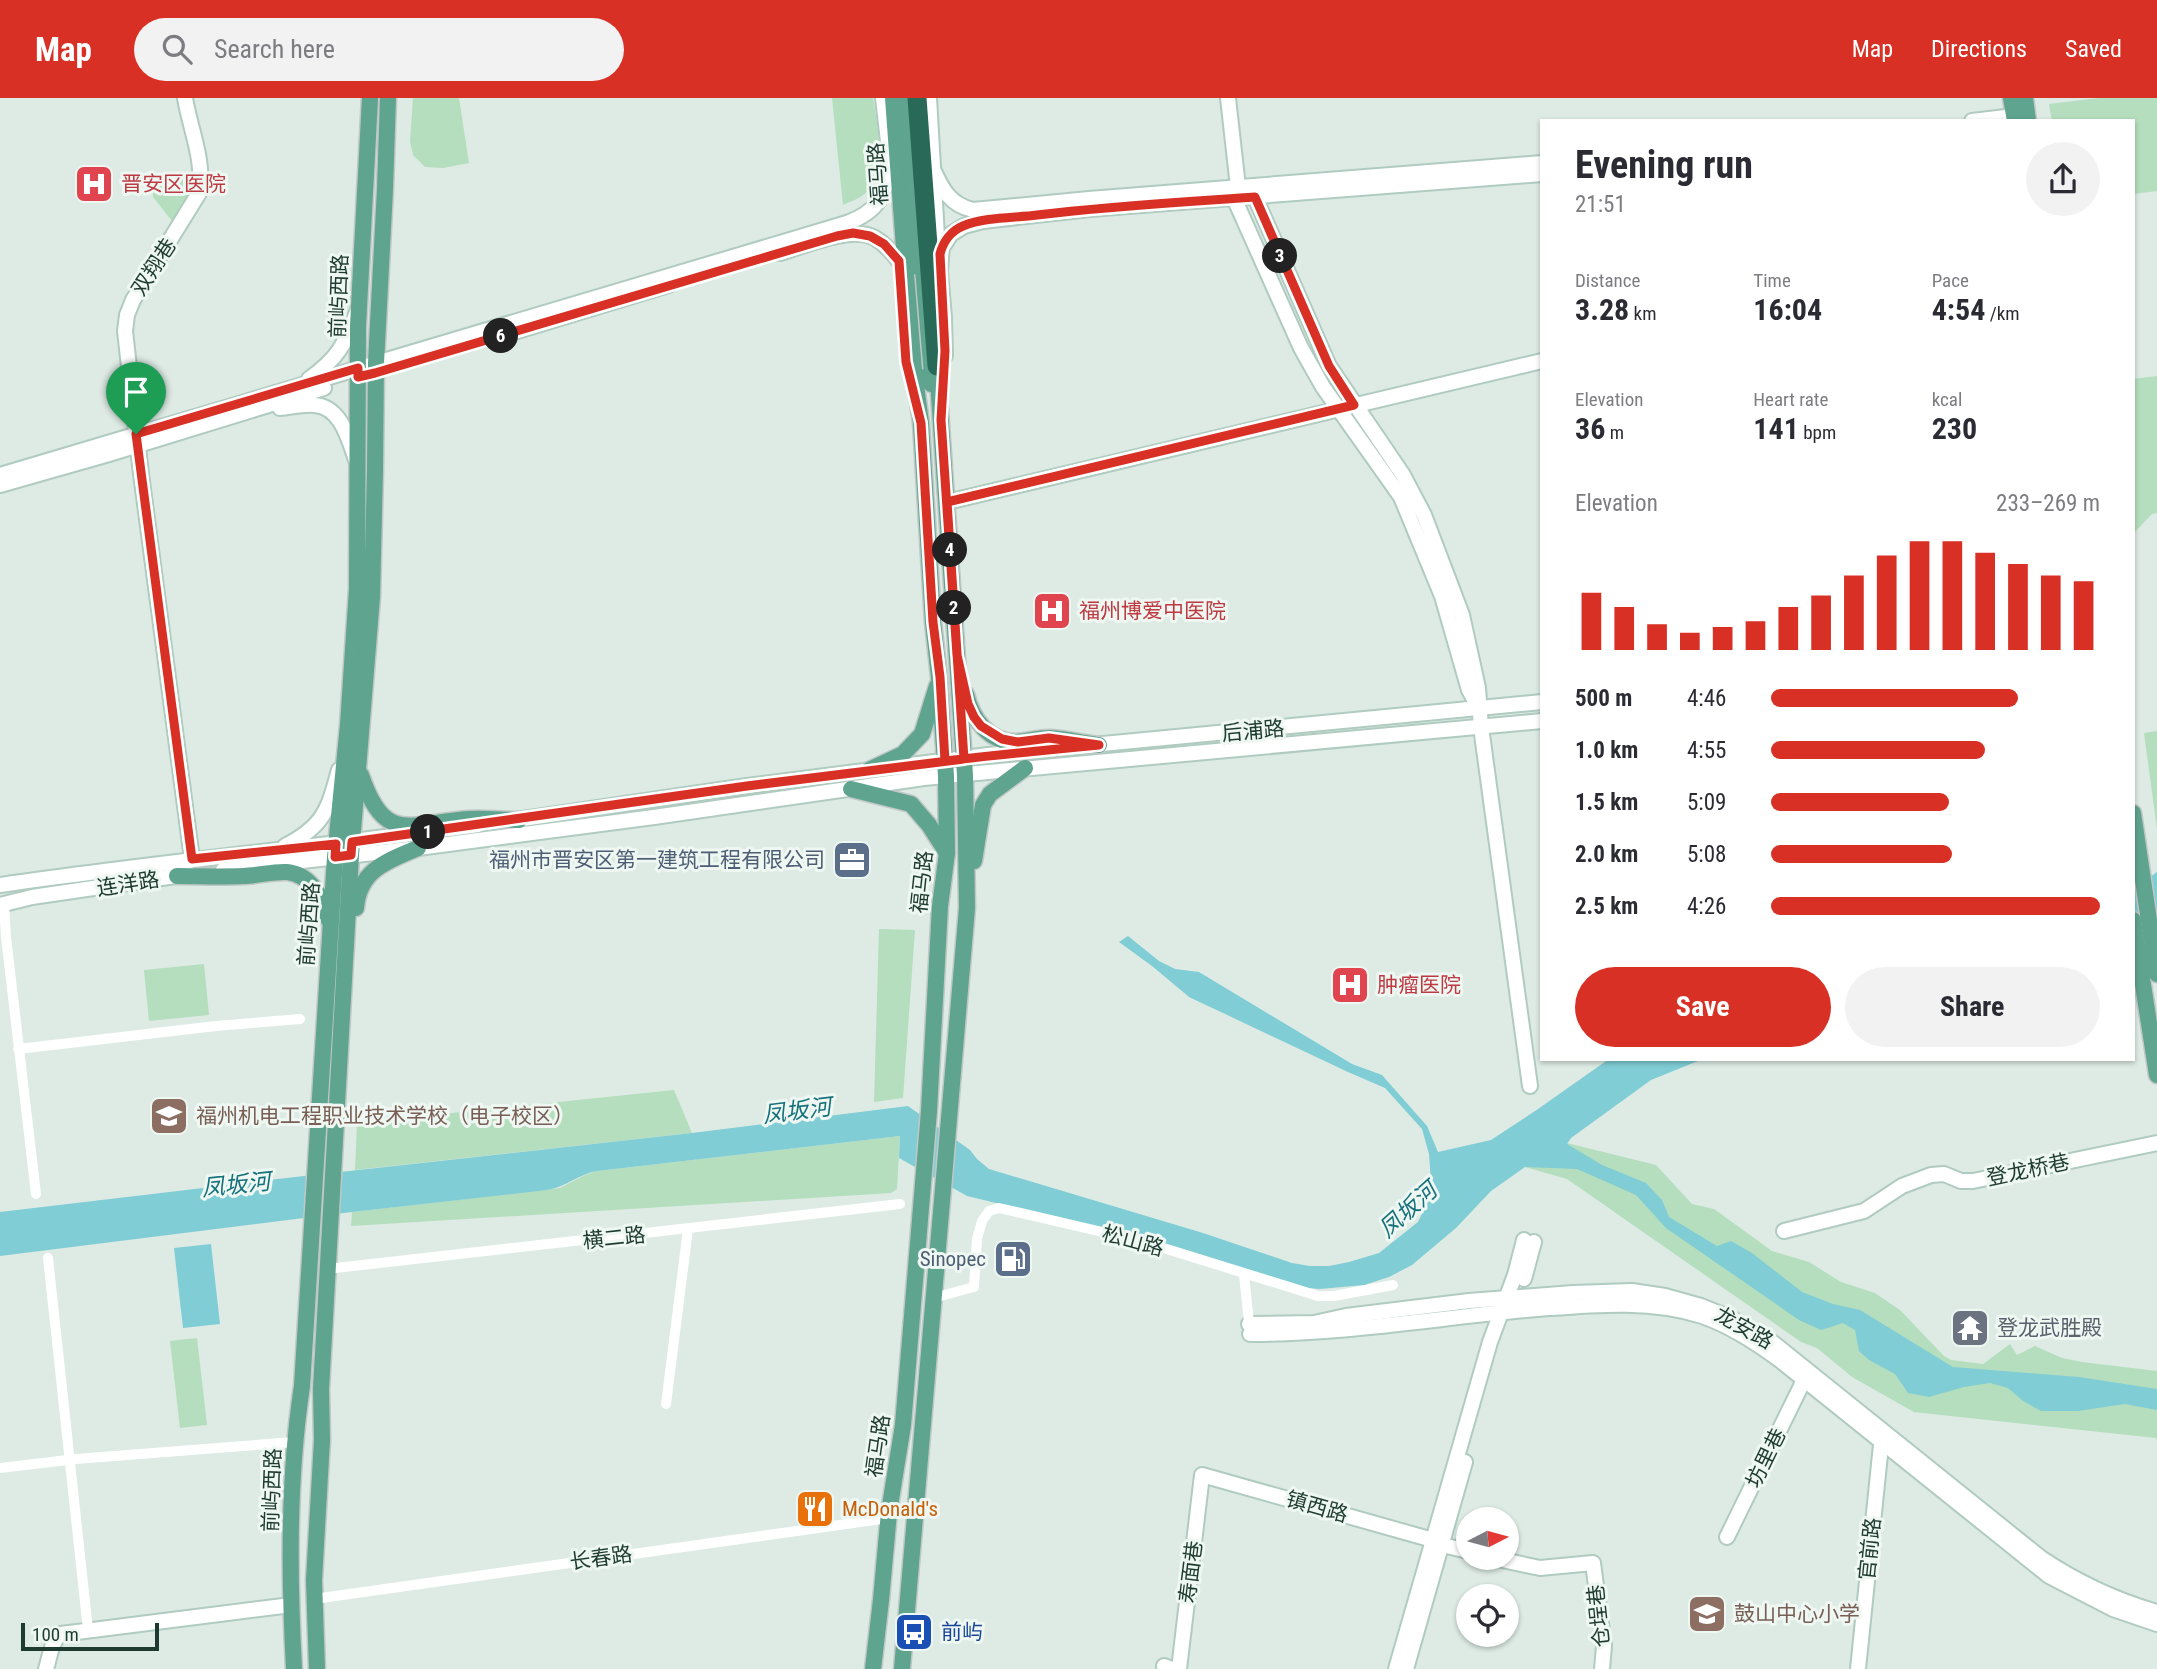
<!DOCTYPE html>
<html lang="en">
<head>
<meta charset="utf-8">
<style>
  body { margin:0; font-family:"Roboto Condensed","Noto Sans SC",sans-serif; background:#f2f2f3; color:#2b2b33; height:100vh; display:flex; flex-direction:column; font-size:26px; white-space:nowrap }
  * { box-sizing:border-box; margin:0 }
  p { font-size:23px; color:#7c7c81 }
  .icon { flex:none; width:38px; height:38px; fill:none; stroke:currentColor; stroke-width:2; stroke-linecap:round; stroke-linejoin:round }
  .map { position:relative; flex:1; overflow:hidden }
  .panel { position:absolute; left:1540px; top:21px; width:595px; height:942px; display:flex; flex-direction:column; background:#fff; border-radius:0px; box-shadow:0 2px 5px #0004 }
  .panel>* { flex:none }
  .needle { width:46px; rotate:84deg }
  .fabs { position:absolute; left:1456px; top:1409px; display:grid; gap:14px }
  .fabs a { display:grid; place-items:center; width:63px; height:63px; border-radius:50%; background:#fff; box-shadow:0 2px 5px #0004; font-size:35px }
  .scale { position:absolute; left:21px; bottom:18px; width:138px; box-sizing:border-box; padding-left:7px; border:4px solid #1e3b32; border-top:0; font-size:19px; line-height:24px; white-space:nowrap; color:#1e3b32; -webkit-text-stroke:5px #eef7f2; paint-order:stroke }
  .pin { position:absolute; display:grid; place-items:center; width:60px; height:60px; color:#fff; margin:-72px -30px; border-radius:50% 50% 50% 0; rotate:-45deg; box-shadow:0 0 7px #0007 }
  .pin .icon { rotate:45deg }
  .km { position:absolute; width:35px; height:35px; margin:-18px; border-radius:50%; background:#222; color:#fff; font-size:19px; line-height:35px; text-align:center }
  .round { display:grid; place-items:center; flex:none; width:74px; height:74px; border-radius:37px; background:#f2f2f3 }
  .overview { display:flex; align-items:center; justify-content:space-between; height:119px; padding:0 35px }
  h1 { font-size:38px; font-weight:700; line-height:52px }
  .metrics { display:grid; grid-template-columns:repeat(3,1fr); gap:10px; height:119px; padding:7px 35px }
  .metrics div { display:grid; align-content:center }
  .metrics b { font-size:30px; font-weight:700 }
  .metrics small { font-size:19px; font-weight:400 }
  .metrics p { font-size:19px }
  .chart { height:196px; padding:14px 35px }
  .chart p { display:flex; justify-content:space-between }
  .chart svg { width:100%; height:126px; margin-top:7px; stroke:#d93025; stroke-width:6 }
  .primary-button { display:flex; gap:14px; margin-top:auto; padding:14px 35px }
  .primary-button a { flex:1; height:80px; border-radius:42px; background:#d93025; color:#fff; font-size:28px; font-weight:700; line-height:80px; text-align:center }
  .primary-button a+a { background:#f2f2f3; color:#2b2b33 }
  ul { padding:0 35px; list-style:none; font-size:23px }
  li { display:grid; grid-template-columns:112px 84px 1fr; align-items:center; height:52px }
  li i { height:18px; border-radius:9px; background:#d93025 }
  header { display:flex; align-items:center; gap:42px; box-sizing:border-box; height:98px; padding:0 35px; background:#d93025; color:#fff }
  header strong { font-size:33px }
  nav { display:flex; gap:38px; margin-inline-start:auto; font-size:24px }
  .search { width:490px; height:63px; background:#f2f2f3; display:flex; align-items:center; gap:18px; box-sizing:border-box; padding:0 24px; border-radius:38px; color:#7c7c81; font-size:26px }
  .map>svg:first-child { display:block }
  .green { fill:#b4debd }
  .water { fill:#80cdd5 }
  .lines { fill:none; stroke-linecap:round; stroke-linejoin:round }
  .secondary-casing { stroke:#b0cbc0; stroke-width:18 }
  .primary-casing { stroke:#c0c8c6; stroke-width:19 }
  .highway-casing { stroke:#c0c8c6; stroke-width:23 }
  .street { stroke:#fff; stroke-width:10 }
  .secondary { stroke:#fff; stroke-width:14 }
  .primary { stroke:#5ea48e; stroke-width:16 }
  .highway { stroke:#286958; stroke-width:19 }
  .primary-bridge-casing { stroke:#c0c8c6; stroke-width:19; stroke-linecap:butt }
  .primary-bridge { stroke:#5ea48e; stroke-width:16 }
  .route-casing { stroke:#fff; stroke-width:14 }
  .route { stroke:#d93025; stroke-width:9 }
  .labels { text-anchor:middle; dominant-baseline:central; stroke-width:6; stroke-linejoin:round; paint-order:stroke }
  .street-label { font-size:21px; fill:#1e3b32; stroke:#eef7f2 }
  .health-label { font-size:21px; fill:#be3a42; stroke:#eef7f2; text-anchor:start }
  .service-label { font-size:21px; fill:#4e5e75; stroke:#eef7f2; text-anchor:end }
  .education-label { font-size:21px; fill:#785e54; stroke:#eef7f2; text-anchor:start }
  .worship-label { font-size:21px; fill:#5b616d; stroke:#eef7f2; text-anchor:start }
  .food-label { font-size:21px; fill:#c56008; stroke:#eef7f2; text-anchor:start }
  .transit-label { font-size:21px; fill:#164399; stroke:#eef7f2; text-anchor:start }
  .water-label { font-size:23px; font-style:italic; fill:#14707b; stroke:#eef7f2 }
</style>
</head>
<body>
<header>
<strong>Map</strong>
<div class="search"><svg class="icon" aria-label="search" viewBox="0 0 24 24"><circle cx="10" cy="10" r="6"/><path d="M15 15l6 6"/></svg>Search here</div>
<nav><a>Map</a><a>Directions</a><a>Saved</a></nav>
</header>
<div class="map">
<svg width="2157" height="1571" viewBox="0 0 2157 1571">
  <rect width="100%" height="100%" fill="#ddebe4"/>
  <g class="green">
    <path d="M413,0h46l10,65 -26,5 -18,-1 -12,-12 -3,-13z"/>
    <path d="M832,0h41c4,26 14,72 -5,93 -7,7 -16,10 -25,14z"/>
    <path d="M2099,0h58v93l-24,3v-73h-81l-3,-17z"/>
    <path d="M188,75v23l-16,25 -19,-24 -1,-18z"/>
    <path d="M2157,278v137l-5,1 -19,20v-155z"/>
    <path d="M2157,633v98l-13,-96z"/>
    <path d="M879,831l36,1 -12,168 -29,4z"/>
    <path d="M204,866l5,51 -60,6 -5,-51z"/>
    <path d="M674,992l18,43 -337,37 2,-47z"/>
    <path d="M900,1038l-3,53 -6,4 -540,33 1,-14 208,-24 25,-13 12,-4z"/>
    <path d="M1567,1045l89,22 36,39 22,5 58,42 37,11 32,20 34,11 25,17 44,46 7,4 32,4 27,-20 7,11 18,-9 27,12 20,4 75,9v69l-1,-2 -242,-26 -62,-35 -35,-29 -16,-6 -234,-163 -42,-12z"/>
    <path d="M197,1240l10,87 -27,3 -10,-87z"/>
  </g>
  <g class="water">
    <path d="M2157,774v51l-24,15v-49z"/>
    <path d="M1128,838l31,25 16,8 24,3 153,92 30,11 45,51 11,26 53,-12 47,-31 71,-50h94l-52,21 -80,58 -4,6 35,21 44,18 16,17 7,17 48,29 14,-5 21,12 50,39 31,12 27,6 93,57 126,10 78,12v21l-32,-6 -47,7h-37l-18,-10 -15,-13 -18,-5 -26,4 -35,10 -21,-4 -13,-19 -26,-14 -10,-9 -4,-21 -12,-7 -22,7 -22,-10 -133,-92 -30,-33 -59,-26 -52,-2 -34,24 -35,37 -44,37 -23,12 -25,8 -44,4 -12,-1 -170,-51 -171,-41 -68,-38 1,-22 -303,35c-18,3 -31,16 -50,19l-195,22 -352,44v-44l295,-35 397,-44 216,-27 62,44 7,9 12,10 214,64 89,30 18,3h19l20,-4 30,-9 39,-31 10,-21 3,-19 -2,-28 -7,-25 -37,-41 -37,-16 -159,-75 -37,-31 -33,-24z"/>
    <path d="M211,1146l9,80 -37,4 -9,-80z"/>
  </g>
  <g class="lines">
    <defs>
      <g id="secondary">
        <path d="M185,0c5,31 20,63 14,95l-66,107 -6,15 -2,16 16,143 51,385"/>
        <path d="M883,0l7,61"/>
        <path d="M929,0l8,139"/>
        <path d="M1228,0l10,89 -4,11 67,150 22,39 78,110 41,99 27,94 6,11"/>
        <path d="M1972,23l51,-6"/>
        <path d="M933,71c9,20 17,36 40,41l116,-11 453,-36"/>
        <path d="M1238,89l17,10 74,169 74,109 21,40 38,100 16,73 3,39 49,359"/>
        <path d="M780,155c25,-7 70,-28 95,-15 10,6 17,14 24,23"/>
        <path d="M939,163l5,56 1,39"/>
        <path d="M940,172l2,-22 9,-14 13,-8 19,-5 107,-12 452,-35"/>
        <path d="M508,236l161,-49"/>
        <path d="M309,281c28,-20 36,-34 48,-67"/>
        <path d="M280,310c11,-1 23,-4 34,-3 27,1 35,35 42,55"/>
        <path d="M0,377l847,-252c32,-12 36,-26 44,-56"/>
        <path d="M0,387l109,-31 215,-66"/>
        <path d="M947,404l595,-141"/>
        <path d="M508,723l239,-35 241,-31 554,-53"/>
        <path d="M285,748c39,-20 43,-36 54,-76"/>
        <path d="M223,772l195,-22 236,-31 270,-39 618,-57"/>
        <path d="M0,787c159,-23 319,-38 478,-60"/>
        <path d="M0,807l32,-8 157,-23"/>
        <path d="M1784,1133l80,-20 38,-25 29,-11 13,-1 17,7h12l184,-38"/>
        <path d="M1524,1181l10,-37"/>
        <path d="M1249,1226l65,-1 32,-7 123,-15 104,-8 59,-2 33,5 36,10 30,12 41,24 269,216c36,24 74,42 116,54"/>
        <path d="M1250,1236c96,0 192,-17 288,-25 54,-4 112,-10 164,7 29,10 55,27 79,45l268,215 64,33 44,15"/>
        <path d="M1727,1439l77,-157"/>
        <path d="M1442,1447l26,6"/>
        <path d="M1493,1460l47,10 53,-5 11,83 -2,23"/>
        <path d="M1164,1568l8,3"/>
        <path d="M46,1571c4,-12 5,-28 15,-35l230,-29"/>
        <path d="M1179,1571l23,-194 231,65"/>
        <path d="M1396,1571l94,-327 25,-67 9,-35"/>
        <path d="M1406,1571l59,-207"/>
        <path d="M1858,1571l24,-234"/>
      </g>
      <g id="primary">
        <path d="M893,0l13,177"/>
        <path d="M906,0l20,269 5,17"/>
        <path d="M2011,0l4,23"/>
        <path d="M2025,0l3,23"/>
        <path d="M966,596c6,25 23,49 51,48 11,-1 22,-4 33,-4 16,1 33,5 49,7"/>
        <path d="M869,672l34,-16 19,-20 15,-48"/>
        <path d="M361,677c24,71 49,48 108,44 17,-1 34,1 50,1"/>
        <path d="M851,691l60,15 18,21 18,28"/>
        <path d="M2133,715l24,161"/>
        <path d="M974,763l9,-56 7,-11 35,-26"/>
        <path d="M177,778c22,0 44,1 66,0 14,0 30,-5 44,-4 23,2 37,27 41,47"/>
        <path d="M356,810c3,-38 31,-47 62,-60"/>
        <path d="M2133,822l24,155"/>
        <path d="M294,1571c-5,-94 -6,-190 8,-283l33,-529 13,-132 9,-136 1,-263 12,-228"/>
        <path d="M317,1571l-3,-89 8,-140 -1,-51 30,-534 21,-258 3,-127 1,-107 9,-174 3,-91"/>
        <path d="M873,1571l8,-69 8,-88 14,-87 26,-314 11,-205 7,-53 -1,-77 -7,-99 -6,-55 -12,-199 -7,-53"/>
        <path d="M902,1571l65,-761 -2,-133 -28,-409"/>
      </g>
      <path id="highway" d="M917,0l20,268"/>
    </defs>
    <use href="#secondary" class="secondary-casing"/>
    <use href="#primary" class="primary-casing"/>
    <use href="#highway" class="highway-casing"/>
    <g class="street">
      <path d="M4,806l2,33 30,257"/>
      <path d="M18,951l198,-23 84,-7"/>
      <path d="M48,1160l40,372"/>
      <path d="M327,1171l573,-65"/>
      <path d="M1244,1177l6,57"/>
      <path d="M933,1200l41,-11 3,-48 5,-18 7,-10 10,-3 142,33 177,55h16l59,-11"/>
      <path d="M666,1306l22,-175"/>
      <path d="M0,1370l76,-9 218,-17"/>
      <path d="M314,1501l575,-81"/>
    </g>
    <use href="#secondary" class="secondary"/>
    <use href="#primary" class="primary"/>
    <use href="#highway" class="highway"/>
    <defs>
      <path id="primary-bridge" d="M906,177l8,95"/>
    </defs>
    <use href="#primary-bridge" class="primary-bridge-casing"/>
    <use href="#primary-bridge" class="primary-bridge"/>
  </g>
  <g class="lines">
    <defs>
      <path id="route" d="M136,336l56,425 144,-15 -1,13 16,-2 1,-13 395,-56 217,-27 -17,-257 407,-97 -25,-39 -74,-169c-73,5 -146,9 -218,18 -24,3 -52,2 -74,11 -12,5 -20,16 -23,28l5,97 -4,69 16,235 11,49 6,13 7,9 21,13 16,3 31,-4 50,7c-52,5 -103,10 -154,16l-5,-84 -7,-55 -12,-199 -15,-61 -7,-101 -15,-17 -14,-8 -17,-3 -16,3 -462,137 -17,4v-9l-222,66"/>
    </defs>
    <use href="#route" class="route-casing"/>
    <use href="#route" class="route"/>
  </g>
  <defs>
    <symbol id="hospital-square" viewBox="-11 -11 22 22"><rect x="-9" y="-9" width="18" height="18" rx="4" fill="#e0444e" stroke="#eef7f2"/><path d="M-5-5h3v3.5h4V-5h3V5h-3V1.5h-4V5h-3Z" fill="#fff"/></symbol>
    <symbol id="office-square" viewBox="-11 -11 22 22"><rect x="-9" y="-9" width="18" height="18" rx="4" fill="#5c6f8a" stroke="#eef7f2"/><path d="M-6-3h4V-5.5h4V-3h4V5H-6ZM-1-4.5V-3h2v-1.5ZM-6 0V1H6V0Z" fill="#fff"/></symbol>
    <symbol id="school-square" viewBox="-11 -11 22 22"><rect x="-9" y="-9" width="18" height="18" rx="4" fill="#8d6e63" stroke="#eef7f2"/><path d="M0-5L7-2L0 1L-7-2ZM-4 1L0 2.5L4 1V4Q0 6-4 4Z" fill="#fff"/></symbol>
    <symbol id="fuel-square" viewBox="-11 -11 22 22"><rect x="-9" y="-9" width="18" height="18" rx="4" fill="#5c6f8a" stroke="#eef7f2"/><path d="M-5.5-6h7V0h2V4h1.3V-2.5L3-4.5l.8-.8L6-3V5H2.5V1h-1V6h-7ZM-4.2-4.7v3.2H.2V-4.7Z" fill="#fff"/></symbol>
    <symbol id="temple-square" viewBox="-11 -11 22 22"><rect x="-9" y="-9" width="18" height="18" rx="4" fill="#6b7280" stroke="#eef7f2"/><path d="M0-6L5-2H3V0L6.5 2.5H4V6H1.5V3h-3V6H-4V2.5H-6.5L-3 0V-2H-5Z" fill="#fff"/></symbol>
    <symbol id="restaurant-square" viewBox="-11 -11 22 22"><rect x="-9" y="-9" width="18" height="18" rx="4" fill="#e8710a" stroke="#eef7f2"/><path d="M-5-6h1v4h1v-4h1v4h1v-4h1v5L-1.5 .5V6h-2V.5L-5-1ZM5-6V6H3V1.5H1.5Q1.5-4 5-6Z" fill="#fff"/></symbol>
    <symbol id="bus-square" viewBox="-11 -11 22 22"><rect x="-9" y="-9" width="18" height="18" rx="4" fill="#1a4fb4" stroke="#eef7f2"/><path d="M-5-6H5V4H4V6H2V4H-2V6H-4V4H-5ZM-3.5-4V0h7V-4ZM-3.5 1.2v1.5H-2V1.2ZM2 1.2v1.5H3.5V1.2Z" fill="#fff"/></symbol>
  </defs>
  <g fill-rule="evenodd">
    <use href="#hospital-square" x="72" y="64" width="44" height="44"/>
    <use href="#hospital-square" x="1030" y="491" width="44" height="44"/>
    <use href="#office-square" x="830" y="740" width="44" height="44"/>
    <use href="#hospital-square" x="1328" y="865" width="44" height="44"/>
    <use href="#school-square" x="147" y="996" width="44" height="44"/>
    <use href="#fuel-square" x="991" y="1139" width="44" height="44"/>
    <use href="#temple-square" x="1948" y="1208" width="44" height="44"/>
    <use href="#restaurant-square" x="793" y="1389" width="44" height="44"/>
    <use href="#school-square" x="1685" y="1494" width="44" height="44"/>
    <use href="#bus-square" x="892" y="1512" width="44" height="44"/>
  </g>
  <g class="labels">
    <g class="street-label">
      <text transform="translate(878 76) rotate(-94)">福马路</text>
      <text transform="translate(154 169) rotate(-57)">双翔巷</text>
      <text transform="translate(339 198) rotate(-88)">前屿西路</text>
      <text transform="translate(1253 633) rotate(-5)">后浦路</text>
      <text transform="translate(922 784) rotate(-84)">福马路</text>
      <text transform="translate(128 786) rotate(-9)">连洋路</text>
      <text transform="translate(309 826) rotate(-86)">前屿西路</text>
      <text transform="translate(2028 1072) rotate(-12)">登龙桥巷</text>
      <text transform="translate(614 1140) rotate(-6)">横二路</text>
      <text transform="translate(1133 1143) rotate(15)">松山路</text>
      <text transform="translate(1744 1230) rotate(29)">龙安路</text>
      <text transform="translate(878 1348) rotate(-82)">福马路</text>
      <text transform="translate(1766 1360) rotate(-64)">坊里巷</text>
      <text transform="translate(272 1392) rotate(-88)">前屿西路</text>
      <text transform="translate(1317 1409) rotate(16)">镇西路</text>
      <text transform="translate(1870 1451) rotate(-84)">官前路</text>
      <text transform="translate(601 1460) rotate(-8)">长春路</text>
      <text transform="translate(1191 1474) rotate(-83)">寿面巷</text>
      <text transform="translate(1599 1518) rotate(-96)">仓埕巷</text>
    </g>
    <g class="health-label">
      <text x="121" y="86">晋安区医院</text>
      <text x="1079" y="513">福州博爱中医院</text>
      <text x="1377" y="887">肿瘤医院</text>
    </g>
    <g class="service-label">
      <text x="825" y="762">福州市晋安区第一建筑工程有限公司</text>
      <text x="986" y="1161">Sinopec</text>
    </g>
    <g class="education-label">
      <text x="196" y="1018">福州机电工程职业技术学校（电子校区）</text>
      <text x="1734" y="1516">鼓山中心小学</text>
    </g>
    <g class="worship-label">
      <text x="1997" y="1230">登龙武胜殿</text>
    </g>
    <g class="food-label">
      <text x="842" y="1411">McDonald's</text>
    </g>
    <g class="transit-label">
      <text x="941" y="1534">前屿</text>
    </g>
    <g class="water-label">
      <text transform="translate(797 1013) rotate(-7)">凤坂河</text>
      <text transform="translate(236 1087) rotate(-6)">凤坂河</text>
      <text transform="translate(1408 1112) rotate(-42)">凤坂河</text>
    </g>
  </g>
</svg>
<div class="fabs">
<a><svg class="needle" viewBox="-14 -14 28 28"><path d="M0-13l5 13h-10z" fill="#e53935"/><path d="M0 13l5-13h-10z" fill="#7c7c81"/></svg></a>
<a><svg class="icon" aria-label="locate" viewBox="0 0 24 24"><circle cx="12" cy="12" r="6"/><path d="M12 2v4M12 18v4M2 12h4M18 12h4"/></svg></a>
</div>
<div class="scale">100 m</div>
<div class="pin" style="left:136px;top:336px;background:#1e9e55"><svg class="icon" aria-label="arrive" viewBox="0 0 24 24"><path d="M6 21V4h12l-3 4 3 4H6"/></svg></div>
<b class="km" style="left:428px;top:734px">1</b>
<b class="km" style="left:954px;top:510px">2</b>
<b class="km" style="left:1280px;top:158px">3</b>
<b class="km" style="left:950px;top:452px">4</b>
<b class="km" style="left:501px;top:238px">6</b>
<section class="panel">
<div class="overview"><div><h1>Evening run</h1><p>21:51</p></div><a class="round"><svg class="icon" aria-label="share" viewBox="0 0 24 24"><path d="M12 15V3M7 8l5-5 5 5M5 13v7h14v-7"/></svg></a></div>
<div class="metrics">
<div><p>Distance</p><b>3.28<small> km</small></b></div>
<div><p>Time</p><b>16:04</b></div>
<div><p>Pace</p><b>4:54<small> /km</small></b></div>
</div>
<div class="metrics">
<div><p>Elevation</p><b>36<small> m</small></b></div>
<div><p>Heart rate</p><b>141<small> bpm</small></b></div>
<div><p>kcal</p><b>230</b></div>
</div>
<div class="chart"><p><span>Elevation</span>233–269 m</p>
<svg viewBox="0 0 160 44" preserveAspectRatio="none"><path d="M5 44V24M15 44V29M25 44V35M35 44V38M45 44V36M55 44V34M65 44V29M75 44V25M85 44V18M95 44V11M105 44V6M115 44V6M125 44V10M135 44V14M145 44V18M155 44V20"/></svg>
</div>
<ul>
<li><b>500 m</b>4:46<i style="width:75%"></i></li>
<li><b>1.0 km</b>4:55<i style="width:65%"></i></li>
<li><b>1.5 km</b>5:09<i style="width:54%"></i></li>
<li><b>2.0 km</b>5:08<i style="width:55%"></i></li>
<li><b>2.5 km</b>4:26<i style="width:100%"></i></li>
</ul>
<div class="primary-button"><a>Save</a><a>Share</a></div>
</section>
</div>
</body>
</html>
